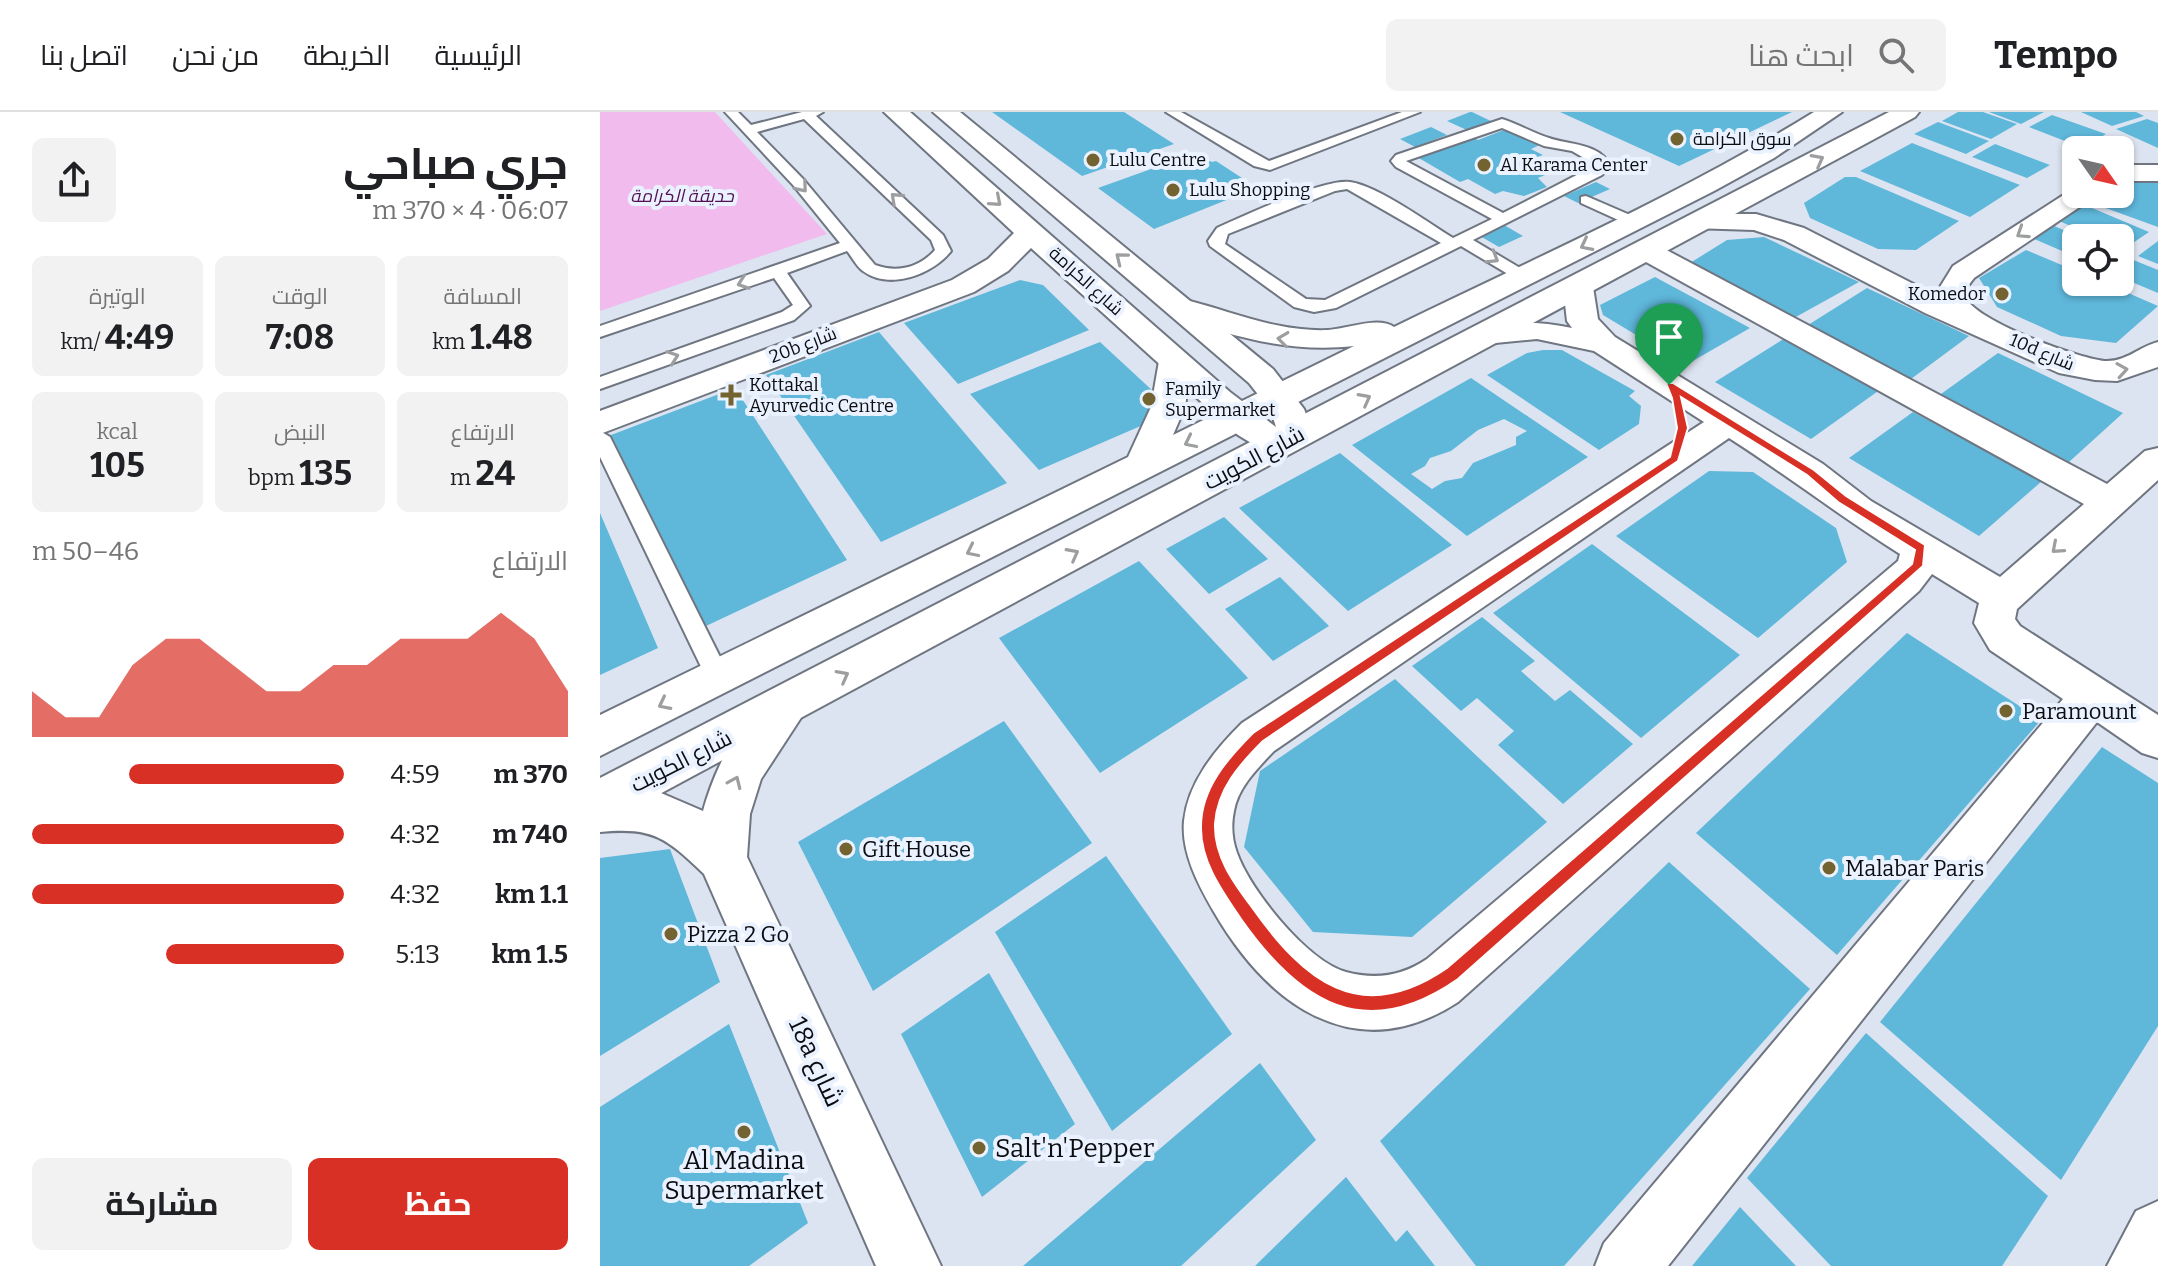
<!DOCTYPE html>
<html lang="ar">
<head>
<meta charset="utf-8">
<style>
  body { margin:0; font-family:Bitter,Cairo,serif; background:#f2f2f2; color:#202124; direction:rtl; height:100vh; display:flex; flex-direction:column; font-size:30px; white-space:nowrap }
  * { box-sizing:border-box; margin:0 }
  p { font-size:26px; color:#757577 }
  .icon { flex:none; width:44px; height:44px; fill:none; stroke:currentColor; stroke-width:2; stroke-linecap:round; stroke-linejoin:round }
  .map { position:relative; flex:1; overflow:hidden; direction:ltr }
  .sheet { display:flex; flex-direction:column; background:#fff; width:600px }
  .sheet>* { flex:none }
  .needle { width:52px; rotate:124deg }
  .buttons { position:absolute; left:1462px; top:24px; display:grid; gap:16px }
  .buttons a { display:grid; place-items:center; width:72px; height:72px; border-radius:12px; background:#fff; box-shadow:0 2px 6px #0004; font-size:40px }
  .pin { position:absolute; display:grid; place-items:center; width:68px; height:68px; color:#fff; margin:-82px -34px; border-radius:50% 50% 50% 0; rotate:-45deg; box-shadow:0 0 8px #0007 }
  .pin .icon { rotate:45deg }
  .round { display:grid; place-items:center; flex:none; width:84px; height:84px; border-radius:12px; background:#f2f2f2 }
  .head { display:flex; align-items:center; justify-content:space-between; height:136px; padding:0 32px }
  h1 { font-size:44px; font-weight:700; line-height:60px }
  .metrics { display:grid; grid-template-columns:repeat(3,1fr); gap:12px; height:136px; padding:8px 32px }
  .metrics div { display:grid; align-content:center; border-radius:12px; background:#f2f2f2; text-align:center }
  .metrics b { font-size:34px; font-weight:700 }
  .metrics small { font-size:22px; font-weight:400 }
  .metrics p { font-size:22px }
  .chart { height:224px; padding:16px 32px }
  .chart p { display:flex; justify-content:space-between }
  .chart svg { width:100%; height:144px; margin-top:8px; fill:#d93025; opacity:.7 }
  .cta { display:flex; gap:16px; margin-top:auto; padding:16px 32px }
  .cta a { flex:1; height:92px; border-radius:12px; background:#d93025; color:#fff; font-size:32px; font-weight:700; line-height:92px; text-align:center }
  .cta a+a { background:#f2f2f2; color:#202124 }
  ul { padding:0 32px; list-style:none; font-size:26px }
  li { display:grid; grid-template-columns:128px 96px 1fr; align-items:center; height:60px }
  li i { height:20px; border-radius:10px; background:#d93025 }
  header { display:flex; align-items:center; gap:48px; box-sizing:border-box; height:112px; padding:0 40px; background:#fff; border-bottom:2px solid #e0e0e0 }
  header strong { font-size:38px }
  nav { display:flex; gap:44px; margin-inline-start:auto; font-size:28px }
  .search { width:560px; height:72px; background:#f2f2f2; display:flex; align-items:center; gap:20px; box-sizing:border-box; padding:0 28px; border-radius:12px; color:#757577; font-size:30px }
  main { display:flex; flex:1; min-height:0 }
  .map>svg:first-child { display:block }
  .green { fill:#f1bbee }
  .building { fill:#5fb7da; fill-rule:evenodd }
  .lines { fill:none; stroke-linecap:round; stroke-linejoin:round }
  .lane-casing { stroke:#6f7681; stroke-width:4 }
  .street-casing { stroke:#6f7681; stroke-width:4 }
  .secondary-casing { stroke:#6f7681; stroke-width:4 }
  .lane { fill:#fff; fill-rule:evenodd }
  .street { fill:#fff; fill-rule:evenodd }
  .secondary { fill:#fff; fill-rule:evenodd }
  .oneway { stroke:#9d9ea0 }
  .route { fill:#d93025; stroke:#fff; stroke-width:2; fill-rule:evenodd }
  .poi-dot { fill:#736331; stroke:#eaf2ff; stroke-width:3 }
  .labels { text-anchor:middle; dominant-baseline:central; stroke-width:8; stroke-linejoin:round; paint-order:stroke }
  .far-poi-label { font-size:18px; fill:#0b0d11; stroke:#eaf2ff; text-anchor:start }
  .far-park-label { font-size:18px; font-style:italic; fill:#540f53; stroke:#eaf2ff }
  .far-street-label { font-size:18px; fill:#0b0d11; stroke:#eaf2ff }
  .street-label { font-size:22px; fill:#0b0d11; stroke:#eaf2ff }
  .poi-label { font-size:22px; fill:#0b0d11; stroke:#eaf2ff; text-anchor:start }
  .near-street-label { font-size:26px; fill:#0b0d11; stroke:#eaf2ff }
  .near-poi-label { font-size:26px; fill:#0b0d11; stroke:#eaf2ff; text-anchor:start }
</style>
</head>
<body>
<header>
<strong>Tempo</strong>
<div class="search"><svg class="icon" aria-label="search" viewBox="0 0 24 24"><circle cx="10" cy="10" r="6"/><path d="M15 15l6 6"/></svg>ابحث هنا</div>
<nav><a>الرئيسية</a><a>الخريطة</a><a>من نحن</a><a>اتصل بنا</a></nav>
</header>
<main>
<div class="map">
<svg width="1558" height="1154" viewBox="0 0 1558 1154">
  <rect width="100%" height="100%" fill="#dde4f1"/>
  <path class="green" d="M0,0h115l112,122 -227,77z"/>
  <g class="building">
    <path d="M392,0h132l50,32 -92,32z"/>
    <path d="M870,0h2l21,10 -24,9 -22,-10z"/>
    <path d="M960,0h232l-113,54z"/>
    <path d="M1358,0h25l34,12 -26,15 -49,-18z"/>
    <path d="M1389,0h55l-23,12z"/>
    <path d="M1481,0h55l8,4 -32,10z"/>
    <path d="M1452,3l54,19 -23,14 -54,-21z"/>
    <path d="M1547,7l11,4v25l-42,-19z"/>
    <path d="M1338,10l51,19 -23,13 -52,-20z"/>
    <path d="M831,15l16,8 -32,12 -15,-8z"/>
    <path d="M909,16l33,16 -11,5 12,6 -6,2 2,15 6,3 -7,3 9,9 -23,9 -21,-5 -8,3 -27,-15 -8,3 -43,-25 54,-21 7,4z"/>
    <path d="M1312,31l108,42 -50,32 -110,-46z"/>
    <path d="M1395,32l55,21 -23,13 -55,-21z"/>
    <path d="M593,42l19,8 4,-1 26,17 -6,2 13,11 -95,38 -56,-41z"/>
    <path d="M1245,65h11l103,44 -43,29 -38,-1 -68,-31 -6,-15z"/>
    <path d="M1531,66l27,5v44l-69,-25 14,-8h17v-10z"/>
    <path d="M996,70l14,7 -32,14 -14,-7z"/>
    <path d="M1485,93l64,27 -25,17 -4,-2v-9h-21l-40,-17z"/>
    <path d="M904,113l19,11 -24,11 -19,-11z"/>
    <path d="M1454,114l29,12h-7v19l-44,-19z"/>
    <path d="M1164,125l95,45 -65,36 -104,-55 37,-23z"/>
    <path d="M1558,129v23l-20,-8z"/>
    <path d="M1426,138l50,21v11h27l55,24 -42,37 -55,-7 -64,-29 -18,-29z"/>
    <path d="M1526,145l32,13v23l-38,-16v-16z"/>
    <path d="M1055,165l95,51 -64,37 -83,-50 -3,-10z"/>
    <path d="M420,168l23,5 46,45 -131,54 -54,-61z"/>
    <path d="M1267,176l102,48 -58,43 -103,-54z"/>
    <path d="M279,220l128,151 -126,59 -115,-167z"/>
    <path d="M1185,226l96,51 -70,50 -96,-57z"/>
    <path d="M500,230l54,50 -11,33 -104,45 -69,-76z"/>
    <path d="M943,238h19l73,41 -6,5 12,10 -2,18 -40,26 -112,-75 40,-22z"/>
    <path d="M1398,241l125,60 -54,49 -128,-68z"/>
    <path d="M871,266l117,79 -121,79 -115,-91zM904,307l23,12 -11,6v8l-43,18 -11,15 -17,3 -13,8 -21,-15 14,-8 5,-8 21,-7 27,-21z"/>
    <path d="M135,276l112,172 -141,66 -95,-191z"/>
    <path d="M1313,300l129,69 -63,55 -130,-78z"/>
    <path d="M740,341l112,92 -104,66 -109,-103z"/>
    <path d="M1109,359l44,1 83,56 11,34 -89,76 -142,-102z"/>
    <path d="M0,401l58,135 -58,27z"/>
    <path d="M624,405l44,42 -59,35 -43,-45z"/>
    <path d="M992,432l148,111 -99,83 -148,-125z"/>
    <path d="M539,449l109,117 -148,95 -101,-135z"/>
    <path d="M680,465l49,49 -56,35 -48,-52z"/>
    <path d="M882,505l53,44 -14,10 34,30 15,-11 63,54 -70,60 -65,-59 16,-14 -37,-33 -16,13 -49,-45z"/>
    <path d="M1307,521l134,87 -204,235 -141,-122z"/>
    <path d="M795,567l152,143 -135,115 -99,-5 -69,-85 16,-76z"/>
    <path d="M404,609l88,122 -219,148 -75,-149z"/>
    <path d="M1502,635l56,36v243l-97,154 -181,-158z"/>
    <path d="M70,737l50,133 -120,74v-198z"/>
    <path d="M506,744l126,178 -120,97 -117,-199z"/>
    <path d="M1069,750l141,127 -246,277h-88l-96,-125z"/>
    <path d="M389,861l86,151 -93,73 -81,-163z"/>
    <path d="M129,912l79,199 -59,43h-149v-159z"/>
    <path d="M1266,921l182,163 -46,70h-171l-84,-88z"/>
    <path d="M660,951l56,77 -135,126h-158z"/>
    <path d="M746,1065l50,65 11,-12 28,36h-180z"/>
    <path d="M1140,1095l56,59h-104z"/>
  </g>
  <g class="lines">
    <defs>
      <g id="lane">
        <path d="M125,0h13l13,13 51,-13h21l-7,4 127,119 8,16c-18,23 -61,40 -88,20 -6,-4 -11,-14 -16,-20l-60,22 23,33 -16,14 -194,69v-12l182,-65 11,-7 -19,-27 -174,59v-11l240,-83 -47,-58zM204,7l127,121 4,10c-16,18 -38,23 -60,15l-72,-86 -46,-47z"/>
        <path d="M566,0h15l88,49 133,-49h18l-150,58 -16,-4z"/>
        <path d="M902,7c16,5 31,14 47,19 19,7 52,5 61,28l-8,9 -129,65 57,34v6h-12l-57,-34 -125,62 -22,4 -20,-5 -84,-61 -2,-5 9,-13c26,-12 108,-50 133,-46 28,4 77,40 103,56l39,-19 -96,-52 -5,-6 5,-6zM902,16l42,18 28,5 24,14 -93,48 -97,-52zM747,77l94,54 -116,57 -19,-1 -81,-55 3,-10 107,-43z"/>
        <path d="M986,84l51,22 3,3 -8,5 -5,-2 -46,-21v-6z"/>
        <path d="M0,319l10,6 120,240 -4,7 -8,3 -8,-3 -4,-7 -106,-220z"/>
      </g>
      <g id="street">
        <path d="M284,0h26l320,280 46,35 -5,-16 -22,-28 -316,-271h27l313,257 31,40 10,26 -6,8 -29,13 -13,-4 -28,-17 -207,-187 -23,23 -34,21 -374,142v-23l352,-131 36,-21 26,-26z"/>
        <rect x="1520" y="53" width="38" height="16"/>
        <path d="M1476,75v7h18l-4,6 -116,78c-3,4 -9,11 -9,16 0,24 119,67 142,67 20,0 32,-14 51,-19v25l-41,14 -22,-1 -36,-7 -134,-60 -141,-73 -30,-10 -62,-2 -4,-6 4,-6 10,-2h54l48,14 131,67 18,-29z"/>
        <path d="M1047,130l10,3 450,239 38,-33 13,-3v32l-141,129 -2,10 5,7 138,89v43l-16,-5 -45,-31 -429,544h-73l9,-23 459,-544 -73,-49 -16,-27 5,-20 -47,-29 -13,17 -461,411c-103,67 -190,3 -244,-90 -15,-26 -33,-59 -30,-91 4,-39 31,-71 58,-98l462,-301 -110,-71 -57,-12 -52,5 -11,-2 -5,-7 5,-7c33,-8 65,-7 98,0l-5,-7 -4,-34 4,-6 11,-3 11,3 4,6 5,32 17,18 208,127 48,37 129,76 84,-73 -447,-247 -4,-6 4,-6zM1129,326c58,37 112,79 171,116l-2,7 -471,398c-25,17 -51,21 -81,13 -39,-11 -96,-82 -109,-119 -5,-14 -6,-28 -3,-42 4,-24 24,-43 40,-60z"/>
        <path d="M186,576l16,6 6,13 -47,72 -11,35 -3,43 194,409h-65l-172,-392c-38,-36 -50,-47 -104,-42v-44l54,2 49,21c11,-40 41,-108 83,-123z"/>
        <path d="M1558,1089v65h-51l29,-55z"/>
      </g>
      <g id="secondary">
        <path d="M1214,0h28l-68,46 -60,33 -1114,565v-41l528,-258 23,-50 8,-46 5,-7 11,-3 11,3 5,7 -6,46 -12,28 181,-89c-64,7 -123,-9 -183,-32l-4,-6 4,-6 11,-3c50,12 93,33 146,31 19,-1 50,-14 66,-3 141,-69 286,-132 420,-215z"/>
        <path d="M1289,0h30l-4,5 -1298,700 -17,6v-45z"/>
      </g>
    </defs>
    <use href="#lane" class="lane-casing"/>
    <use href="#street" class="street-casing"/>
    <use href="#secondary" class="secondary-casing"/>
    <use href="#lane" class="lane"/>
    <use href="#street" class="street"/>
    <use href="#secondary" class="secondary"/>
  </g>
  <defs><path id="oneway-chevron" d="M-2-3.5L2.5 0L-2 3.5" fill="none" stroke-width="1.6" stroke-linecap="round" stroke-linejoin="round" transform="scale(2)"/></defs>
  <g class="oneway">
    <use href="#oneway-chevron" transform="translate(1218 48) rotate(-28)"/>
    <use href="#oneway-chevron" transform="translate(202 75) rotate(50)"/>
    <use href="#oneway-chevron" transform="translate(296 86) rotate(-137)"/>
    <use href="#oneway-chevron" transform="translate(396 89) rotate(41)"/>
    <use href="#oneway-chevron" transform="translate(1422 121) rotate(147)"/>
    <use href="#oneway-chevron" transform="translate(986 133) rotate(153)"/>
    <use href="#oneway-chevron" transform="translate(521 146) rotate(-141)"/>
    <use href="#oneway-chevron" transform="translate(893 146) rotate(31)"/>
    <use href="#oneway-chevron" transform="translate(143 171) rotate(161)"/>
    <use href="#oneway-chevron" transform="translate(683 227) rotate(-173)"/>
    <use href="#oneway-chevron" transform="translate(73 245) rotate(-20)"/>
    <use href="#oneway-chevron" transform="translate(1522 258) rotate(-9)"/>
    <use href="#oneway-chevron" transform="translate(765 287) rotate(-28)"/>
    <use href="#oneway-chevron" transform="translate(590 330) rotate(154)"/>
    <use href="#oneway-chevron" transform="translate(1457 436) rotate(139)"/>
    <use href="#oneway-chevron" transform="translate(372 439) rotate(154)"/>
    <use href="#oneway-chevron" transform="translate(473 442) rotate(-28)"/>
    <use href="#oneway-chevron" transform="translate(243 564) rotate(-28)"/>
    <use href="#oneway-chevron" transform="translate(64 592) rotate(153)"/>
    <use href="#oneway-chevron" transform="translate(135 670) rotate(-66)"/>
  </g>
  <path class="route" d="M1066,271h7l141,87 32,26 79,49 -2,21 -465,413c-93,65 -158,24 -217,-60 -19,-28 -41,-58 -40,-93 0,-38 27,-68 52,-93l417,-276 7,-29 -5,-30zM1081,285l126,78 31,27 77,48 -3,14 -465,404c-87,60 -143,13 -196,-62 -18,-24 -37,-50 -36,-82 2,-35 25,-60 48,-83l415,-280 10,-33z"/>
  <g class="poi-dot">
    <circle cx="1077" cy="27" r="8"/>
    <circle cx="493" cy="48" r="8"/>
    <circle cx="884" cy="53" r="8"/>
    <circle cx="573" cy="78" r="8"/>
    <circle cx="1402" cy="182" r="8"/>
    <path d="M127 271h8v8h8v8h-8v8h-8v-8h-8v-8h8z"/>
    <circle cx="549" cy="287" r="8"/>
    <circle cx="1406" cy="599" r="8"/>
    <circle cx="246" cy="737" r="8"/>
    <circle cx="1229" cy="756" r="8"/>
    <circle cx="71" cy="822" r="8"/>
    <circle cx="144" cy="1020" r="8"/>
    <circle cx="379" cy="1036" r="8"/>
  </g>
  <g class="labels">
    <g class="far-poi-label">
      <text x="1093" y="27">سوق الكرامة</text>
      <text x="509" y="48">Lulu Centre</text>
      <text x="900" y="53">Al Karama Center</text>
      <text x="589" y="78">Lulu Shopping</text>
      <text x="1386" y="182" text-anchor="end">Komedor</text>
      <text x="149" y="273">Kottakal<tspan x="149" dy="21">Ayurvedic Centre</tspan></text>
      <text x="565" y="277">Family<tspan x="565" dy="21">Supermarket</tspan></text>
    </g>
    <g class="far-park-label">
      <text x="82" y="84">حديقة الكرامة</text>
    </g>
    <g class="far-street-label">
      <text transform="translate(486 169) rotate(42)">شارع الكرامة</text>
      <text transform="translate(203 233) rotate(-21)">20b شارع</text>
      <text transform="translate(1442 240) rotate(23)">10d شارع</text>
    </g>
    <g class="street-label">
      <text transform="translate(654 346) rotate(-28)">شارع الكويت</text>
      <text transform="translate(81 649) rotate(-27)">شارع الكويت</text>
    </g>
    <g class="poi-label">
      <text x="1422" y="599">Paramount</text>
      <text x="262" y="737">Gift House</text>
      <text x="1245" y="756">Malabar Paris</text>
      <text x="87" y="822">Pizza 2 Go</text>
    </g>
    <g class="near-street-label">
      <text transform="translate(216 950) rotate(65)">18a شارع</text>
    </g>
    <g class="near-poi-label">
      <text x="395" y="1036">Salt'n'Pepper</text>
      <text x="144" y="1048" text-anchor="middle">Al Madina<tspan x="144" dy="30">Supermarket</tspan></text>
    </g>
  </g>
</svg>
<div class="buttons">
<a><svg class="needle" viewBox="-14 -14 28 28"><path d="M0-13l5 13h-10z" fill="#e53935"/><path d="M0 13l5-13h-10z" fill="#757577"/></svg></a>
<a><svg class="icon" aria-label="locate" viewBox="0 0 24 24"><circle cx="12" cy="12" r="6"/><path d="M12 2v4M12 18v4M2 12h4M18 12h4"/></svg></a>
</div>
<div class="pin" style="left:1069px;top:273px;background:#1e9e55"><svg class="icon" aria-label="arrive" viewBox="0 0 24 24"><path d="M6 21V4h12l-3 4 3 4H6"/></svg></div>
</div>
<section class="sheet">
<div class="head"><div><h1>جري صباحي</h1><p>06:07 · 4 × 370 m</p></div><a class="round"><svg class="icon" aria-label="share" viewBox="0 0 24 24"><path d="M12 15V3M7 8l5-5 5 5M5 13v7h14v-7"/></svg></a></div>
<div class="metrics">
<div><p>المسافة</p><b>1.48<small> km</small></b></div>
<div><p>الوقت</p><b>7:08</b></div>
<div><p>الوتيرة</p><b>4:49<small> /km</small></b></div>
</div>
<div class="metrics">
<div><p>الارتفاع</p><b>24<small> m</small></b></div>
<div><p>النبض</p><b>135<small> bpm</small></b></div>
<div><p>kcal</p><b>105</b></div>
</div>
<div class="chart"><p><span>الارتفاع</span>46–50 m</p>
<svg viewBox="0 0 160 44" preserveAspectRatio="none"><path d="M0 44V30L10 38L20 38L30 22L40 14L50 14L60 22L70 30L80 30L90 22L100 22L110 14L120 14L130 14L140 6L150 14L160 30V44z"/></svg>
</div>
<ul>
<li><b>370 m</b>4:59<i style="width:69%"></i></li>
<li><b>740 m</b>4:32<i style="width:100%"></i></li>
<li><b>1.1 km</b>4:32<i style="width:100%"></i></li>
<li><b>1.5 km</b>5:13<i style="width:57%"></i></li>
</ul>
<div class="cta"><a>حفظ</a><a>مشاركة</a></div>
</section>
</main>
</body>
</html>
